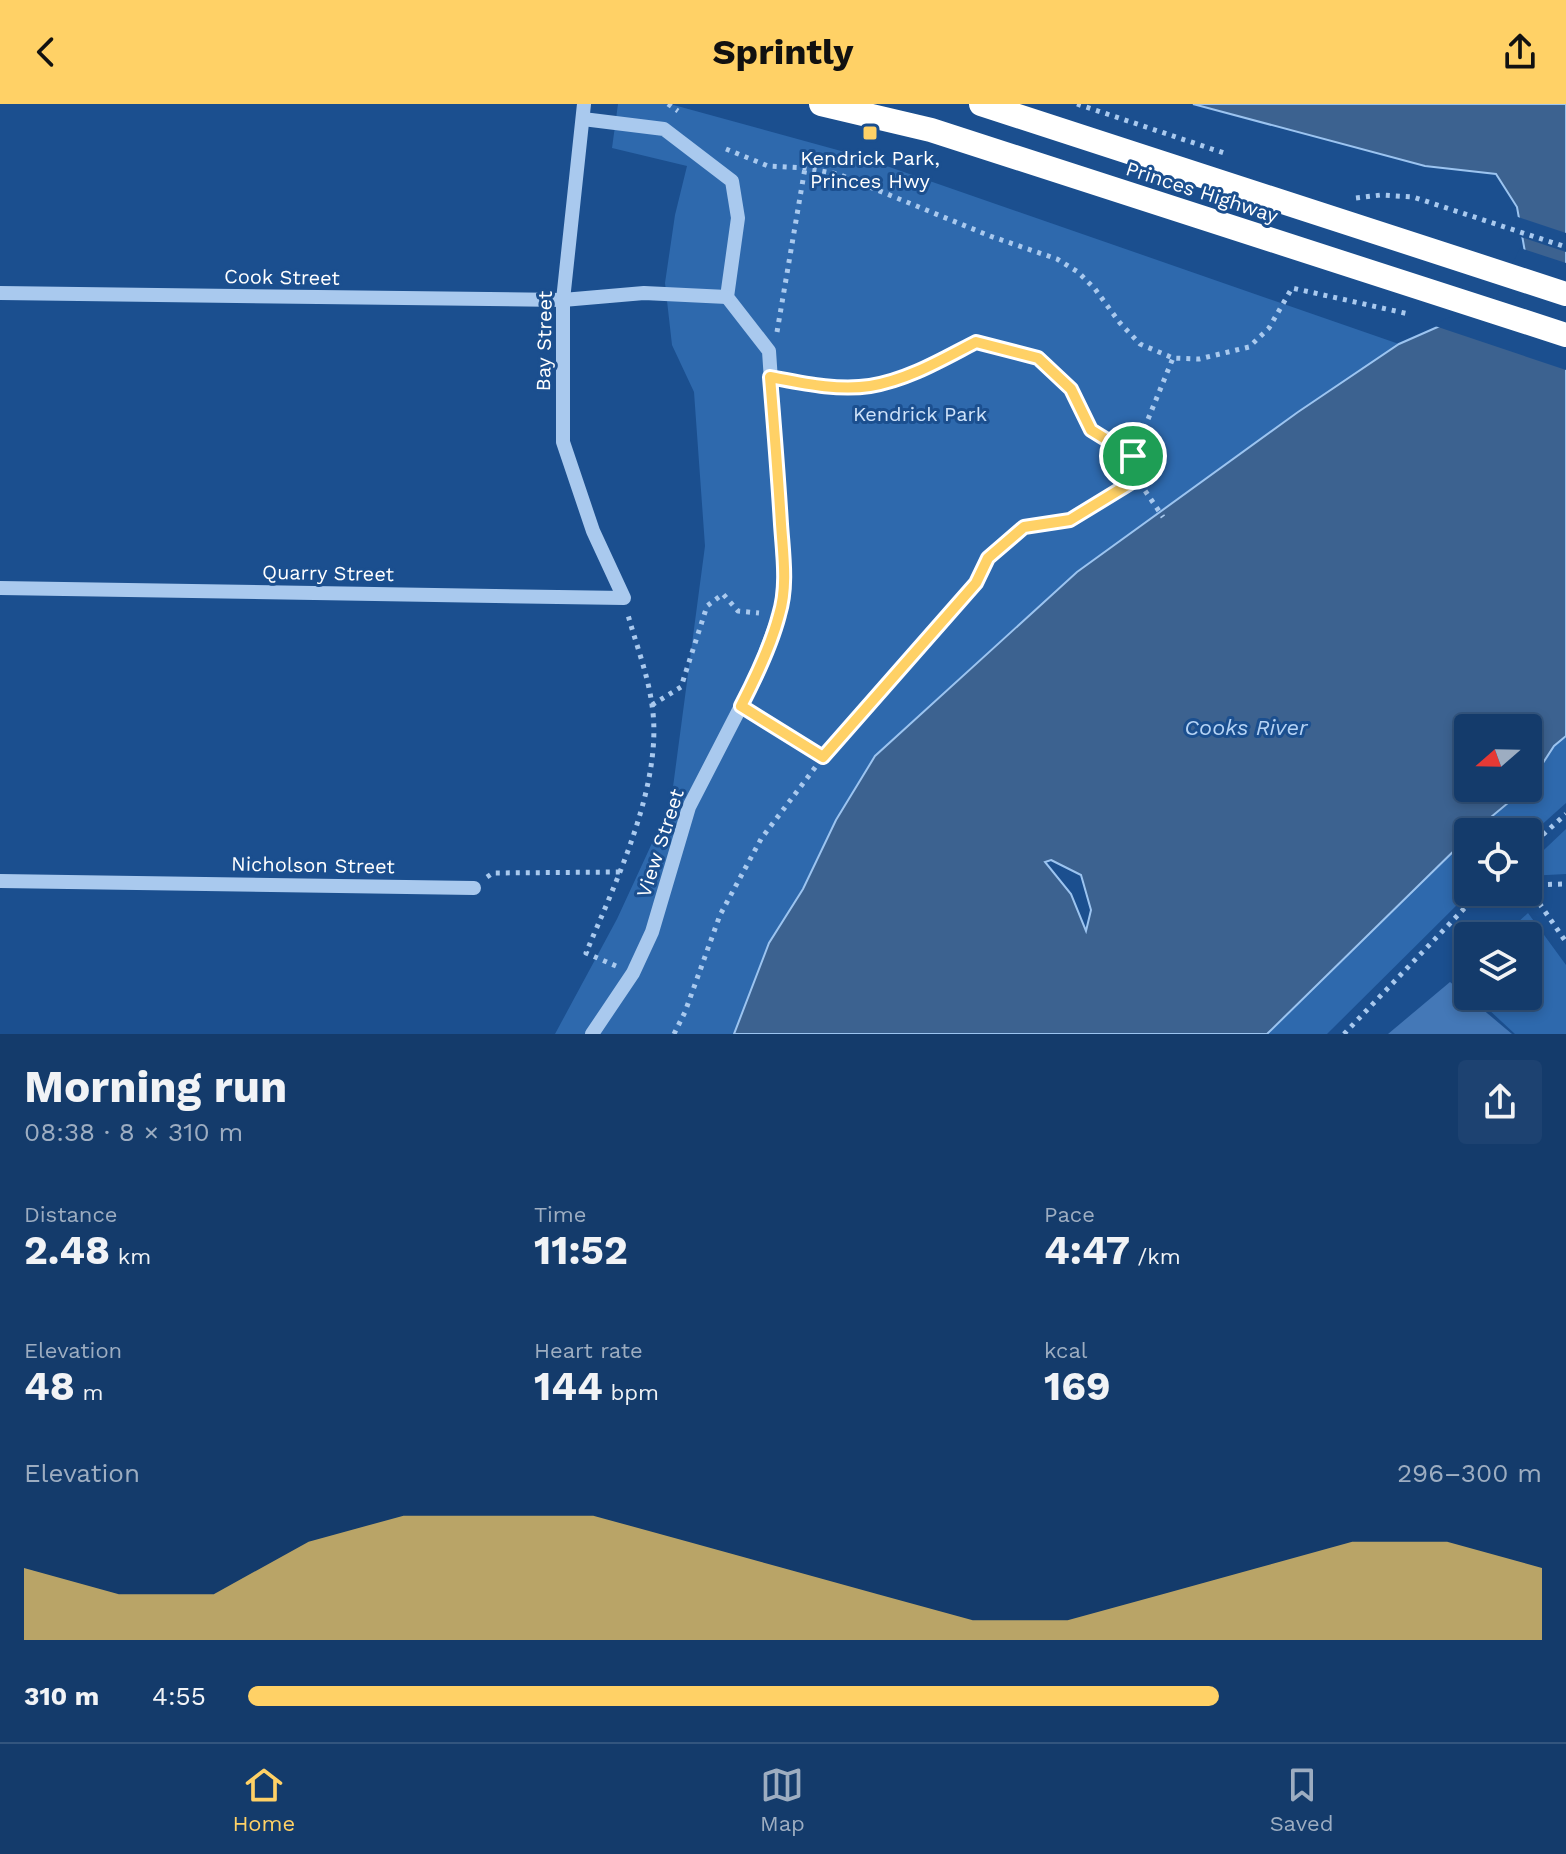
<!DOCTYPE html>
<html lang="en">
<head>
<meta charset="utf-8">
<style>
  body { margin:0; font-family:"Work Sans",sans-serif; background:#1d4271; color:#f1f3f6; height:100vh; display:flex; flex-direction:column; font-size:30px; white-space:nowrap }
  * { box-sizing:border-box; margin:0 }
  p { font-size:26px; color:#9dadc1 }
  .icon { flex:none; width:44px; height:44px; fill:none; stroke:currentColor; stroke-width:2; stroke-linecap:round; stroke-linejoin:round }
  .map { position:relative; height:930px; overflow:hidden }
  .details { display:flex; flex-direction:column; background:#143b6b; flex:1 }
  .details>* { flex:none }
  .needle { width:52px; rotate:250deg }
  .fabs { position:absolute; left:1454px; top:610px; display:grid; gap:16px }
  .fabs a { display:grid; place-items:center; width:88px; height:88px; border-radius:8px; background:#143b6b; box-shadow:0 4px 12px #0003,0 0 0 2px #33557e; font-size:40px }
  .pin { position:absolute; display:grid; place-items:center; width:68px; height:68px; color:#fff; margin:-34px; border:4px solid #fff; border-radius:50%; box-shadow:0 2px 8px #0007 }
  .round { display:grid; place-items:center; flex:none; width:84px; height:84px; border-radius:8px; background:#1d4271 }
  .headline { display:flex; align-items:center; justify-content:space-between; height:136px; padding:0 24px }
  h1 { font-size:44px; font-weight:700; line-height:60px }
  .metrics { display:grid; grid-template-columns:repeat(3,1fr); gap:12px; height:136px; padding:8px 24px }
  .metrics div { display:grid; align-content:center }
  .metrics b { font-size:40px; font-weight:700 }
  .metrics small { font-size:22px; font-weight:400 }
  .metrics p { font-size:22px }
  .chart { height:224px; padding:16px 24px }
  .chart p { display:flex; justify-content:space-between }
  .chart svg { width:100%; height:144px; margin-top:8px; fill:#ffd166; opacity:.7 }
  ul { padding:0 24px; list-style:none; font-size:26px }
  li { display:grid; grid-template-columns:128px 96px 1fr; align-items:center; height:60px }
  li i { height:20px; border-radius:10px; background:#ffd166 }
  header { display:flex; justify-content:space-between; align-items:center; height:104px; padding:0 24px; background:#ffd166; color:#111; font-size:36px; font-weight:700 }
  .tabs { display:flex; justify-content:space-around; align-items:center; height:112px; border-top:2px solid #33557e; background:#143b6b; font-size:22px; color:#9dadc1 }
  .tabs a { display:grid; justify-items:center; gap:4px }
  .tabs .selected { color:#ffd166 }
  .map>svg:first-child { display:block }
  .green { fill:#2e69ad }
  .water { fill:#3c6290; stroke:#9cc4f0; stroke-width:2; fill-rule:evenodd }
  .pier { fill:#1b4f8f }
  .building { fill:#4478b7 }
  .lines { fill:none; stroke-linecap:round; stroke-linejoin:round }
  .path { stroke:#a9c9ee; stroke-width:5; stroke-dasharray:4 6; stroke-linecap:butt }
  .minor { stroke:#a9c9ee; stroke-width:14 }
  .highway { stroke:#fff; stroke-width:24 }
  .route-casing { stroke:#fff; stroke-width:16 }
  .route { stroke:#ffd166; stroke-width:10 }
  .poi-dot { fill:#ffd166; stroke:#1b4f8f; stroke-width:3 }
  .labels { text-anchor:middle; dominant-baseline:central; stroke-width:6; stroke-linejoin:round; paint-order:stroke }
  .poi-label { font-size:20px; fill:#fff; stroke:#1b4f8f }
  .street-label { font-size:20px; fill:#fff; stroke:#1b4f8f }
  .park-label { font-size:20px; fill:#cfe3fa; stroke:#1b4f8f }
  .water-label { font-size:22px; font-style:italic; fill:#b5d3f5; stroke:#1b4f8f }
</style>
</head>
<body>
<header><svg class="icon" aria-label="back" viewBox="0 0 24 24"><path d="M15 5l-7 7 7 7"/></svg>Sprintly<svg class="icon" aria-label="share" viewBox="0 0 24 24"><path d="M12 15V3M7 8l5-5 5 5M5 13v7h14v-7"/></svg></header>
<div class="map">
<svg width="1566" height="930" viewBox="0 0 1566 930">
  <rect width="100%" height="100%" fill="#1b4f8f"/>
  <g class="green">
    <path d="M618,0h52l182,50 547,190 -101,68 -221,160 -202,184 -39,64 -33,69 -34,54 -35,91h-179l62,-115 54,-117 34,-256 -11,-154 -22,-47 -7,-62 10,-68 12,-49 -75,-18z"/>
    <path d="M1566,632v67l-38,34v-5h-55l55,-44 26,-42z"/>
    <path d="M1566,725v45l-38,2v-11z"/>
    <path d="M1468,733l2,55 -143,142h-60z"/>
    <path d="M1528,809l38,52v69h-51l-41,-38h54v-60h-25z"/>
  </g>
  <path class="water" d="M1193,0h373v632l-12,10 -26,40v-58h-60v60h58l-53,44h-5v5l-201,197h-533l35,-91 34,-54 33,-69 39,-64 202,-184 221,-160 101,-68 100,-44 26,-48 -8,-45 -21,-33 -71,-8zM1051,756l30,15 10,35 -5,21 -15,-37 -26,-32z"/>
  <g class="pier">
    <path d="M1515,112l51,17v19l-48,-16z"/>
    <path d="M1520,144l46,15v107l-134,-45 64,-28z"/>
  </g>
  <path class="building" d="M1450,878l62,52h-124z"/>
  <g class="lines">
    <g class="path">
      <path d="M668,0l10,7"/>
      <path d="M1077,0l147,49"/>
      <path d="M726,45l42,17 37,2 33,6 152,62 67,23 21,13 17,17 25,34 20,21 33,14 26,1 50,-12 20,-19 23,-40 117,26"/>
      <path d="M1356,94l25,-3 32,2 153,50"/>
      <path d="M777,228l28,-164"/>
      <path d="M788,276c27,5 56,10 82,6 37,-6 73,-27 106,-44l62,16 33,31 20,41 42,26 4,23 26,38"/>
      <path d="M1133,352l40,-98"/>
      <path d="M652,601l29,-18 26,-81 16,-12 15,17 21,2"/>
      <path d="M757,611l66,42"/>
      <path d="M1528,744l38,-34"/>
      <path d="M487,773l6,-4 128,-1"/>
      <path d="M1528,781l38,-1"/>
      <path d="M1528,783l38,55"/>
      <path d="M616,862l-30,-13c30,-72 78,-170 66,-248 -4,-30 -16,-61 -24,-90"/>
      <path d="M674,930l11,-22 35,-97 41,-76 62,-82 153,-174 12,-25 36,-31 46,-7 67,-41"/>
      <path d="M1344,930l136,-142"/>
    </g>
    <g class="minor">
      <path d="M583,15l81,10 68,52 6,37 -11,79 42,54 15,221 -1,26 -4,18 -22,59 -68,132 -37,125 -19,41 -41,61"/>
      <path d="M0,189l563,7 81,-7 83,4"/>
      <path d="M0,484l624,10 -31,-67 -30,-89v-142l21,-196"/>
      <path d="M0,777l474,7"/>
    </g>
    <g class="highway">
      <path d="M821,0l110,26 635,205"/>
      <path d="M981,0l585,190"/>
    </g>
  </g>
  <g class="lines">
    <defs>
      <path id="route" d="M976,238l62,16 33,31 20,41 42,26 4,23 -67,41 -46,7 -36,31 -12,25 -153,174 -82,-51c15,-29 30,-60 38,-91 9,-29 4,-61 2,-91 -3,-50 -7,-98 -11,-147 32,6 67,14 100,9 38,-6 73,-27 106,-44z"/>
    </defs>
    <use href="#route" class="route-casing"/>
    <use href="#route" class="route"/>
  </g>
  <rect class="poi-dot" x="862" y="21" width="16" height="16" rx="4"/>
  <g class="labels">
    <g class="poi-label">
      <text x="870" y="54">Kendrick Park,<tspan x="870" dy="23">Princes Hwy</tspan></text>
    </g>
    <g class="street-label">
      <text transform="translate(1202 88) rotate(18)">Princes Highway</text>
      <text transform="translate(282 173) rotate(1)">Cook Street</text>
      <text transform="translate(544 237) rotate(-89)">Bay Street</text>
      <text transform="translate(328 469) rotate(1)">Quarry Street</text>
      <text transform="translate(660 739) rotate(-72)">View Street</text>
      <text transform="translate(313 761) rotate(1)">Nicholson Street</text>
    </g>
    <g class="park-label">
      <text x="920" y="310">Kendrick Park</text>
    </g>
    <g class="water-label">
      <text x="1246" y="623">Cooks River</text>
    </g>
  </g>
</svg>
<div class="fabs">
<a><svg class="needle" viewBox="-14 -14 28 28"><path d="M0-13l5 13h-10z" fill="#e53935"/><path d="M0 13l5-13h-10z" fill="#9dadc1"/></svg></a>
<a><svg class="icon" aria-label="locate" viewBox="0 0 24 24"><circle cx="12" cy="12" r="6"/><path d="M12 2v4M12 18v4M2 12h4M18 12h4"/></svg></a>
<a><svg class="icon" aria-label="layers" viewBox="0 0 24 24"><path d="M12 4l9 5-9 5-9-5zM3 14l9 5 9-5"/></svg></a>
</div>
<div class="pin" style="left:1133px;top:352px;background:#1e9e55"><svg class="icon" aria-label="arrive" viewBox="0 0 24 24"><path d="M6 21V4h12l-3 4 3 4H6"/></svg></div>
</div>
<section class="details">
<div class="headline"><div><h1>Morning run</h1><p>08:38 · 8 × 310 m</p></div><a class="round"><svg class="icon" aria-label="share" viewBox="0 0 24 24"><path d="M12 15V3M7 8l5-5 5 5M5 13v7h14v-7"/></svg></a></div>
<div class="metrics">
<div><p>Distance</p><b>2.48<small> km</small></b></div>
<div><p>Time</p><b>11:52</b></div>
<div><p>Pace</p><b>4:47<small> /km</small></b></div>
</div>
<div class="metrics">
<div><p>Elevation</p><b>48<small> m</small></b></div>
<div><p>Heart rate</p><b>144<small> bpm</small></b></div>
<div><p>kcal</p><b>169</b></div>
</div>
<div class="chart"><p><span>Elevation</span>296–300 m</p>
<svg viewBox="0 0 160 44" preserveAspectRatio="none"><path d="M0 44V22L10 30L20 30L30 14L40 6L50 6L60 6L70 14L80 22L90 30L100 38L110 38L120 30L130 22L140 14L150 14L160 22V44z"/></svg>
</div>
<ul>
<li><b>310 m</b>4:55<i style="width:75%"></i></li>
</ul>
</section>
<nav class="tabs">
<a class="selected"><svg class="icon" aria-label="home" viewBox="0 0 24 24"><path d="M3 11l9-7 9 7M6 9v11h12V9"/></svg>Home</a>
<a><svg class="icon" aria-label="map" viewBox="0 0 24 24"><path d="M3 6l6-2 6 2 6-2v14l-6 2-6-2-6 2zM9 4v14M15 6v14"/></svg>Map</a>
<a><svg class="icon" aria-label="saved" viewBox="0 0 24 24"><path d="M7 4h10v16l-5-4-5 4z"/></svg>Saved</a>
</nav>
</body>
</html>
